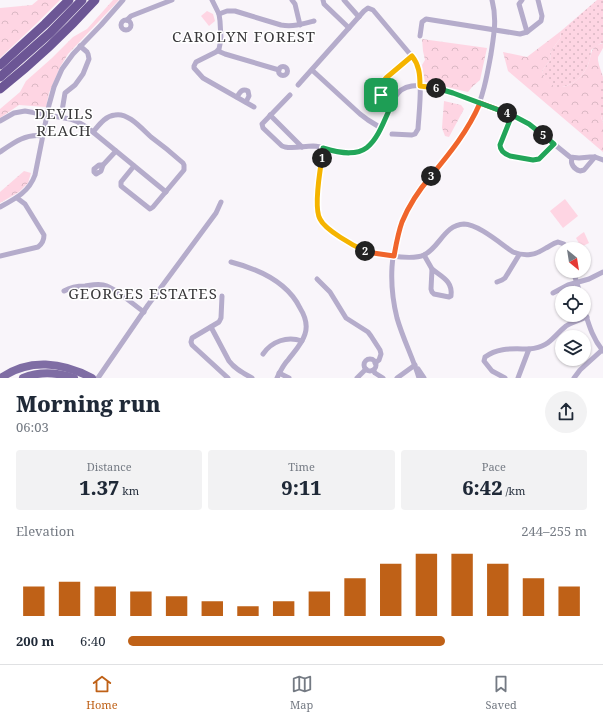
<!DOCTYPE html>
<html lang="en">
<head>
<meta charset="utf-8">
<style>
  body { margin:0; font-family:"Noto Serif",serif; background:#f2f2f3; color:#1f2937; height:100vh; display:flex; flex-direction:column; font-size:15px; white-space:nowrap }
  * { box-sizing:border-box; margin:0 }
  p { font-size:13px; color:#747a83 }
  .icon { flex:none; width:22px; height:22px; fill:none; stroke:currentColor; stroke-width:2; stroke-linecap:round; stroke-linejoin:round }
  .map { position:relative; height:378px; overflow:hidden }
  .panel { display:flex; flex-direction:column; background:#fff; flex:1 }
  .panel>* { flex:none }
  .needle { width:26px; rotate:150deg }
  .buttons { position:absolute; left:555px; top:242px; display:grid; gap:8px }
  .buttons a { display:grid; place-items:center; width:36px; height:36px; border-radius:50%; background:#fff; box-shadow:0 1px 3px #0004; font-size:20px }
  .pin { position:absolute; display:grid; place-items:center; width:34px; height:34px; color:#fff; margin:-17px; border-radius:8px; box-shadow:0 2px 6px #0006 }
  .km { position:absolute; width:20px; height:20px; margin:-10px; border-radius:50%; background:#222; color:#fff; font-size:11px; line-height:20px; text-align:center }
  .round { display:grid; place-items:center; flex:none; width:42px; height:42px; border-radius:21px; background:#f2f2f3 }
  .overview { display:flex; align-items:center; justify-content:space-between; height:68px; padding:0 16px }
  h1 { font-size:22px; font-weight:800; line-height:30px }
  .figures { display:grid; grid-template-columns:repeat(3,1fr); gap:6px; height:68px; padding:4px 16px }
  .figures div { display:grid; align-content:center; border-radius:4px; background:#f2f2f3; text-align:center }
  .figures b { font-size:20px; font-weight:800 }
  .figures small { font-size:11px; font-weight:400 }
  .figures p { font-size:11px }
  .chart { height:112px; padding:8px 16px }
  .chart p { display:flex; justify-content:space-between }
  .chart svg { width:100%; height:72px; margin-top:4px; stroke:#bf6117; stroke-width:6 }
  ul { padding:0 16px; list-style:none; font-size:13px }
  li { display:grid; grid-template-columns:64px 48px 1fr; align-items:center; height:30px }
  li i { height:10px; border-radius:5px; background:#bf6117 }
  .dock { display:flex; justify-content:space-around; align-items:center; height:56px; border-top:1px solid #e0e1e3; background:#fff; font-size:11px; color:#747a83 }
  .dock a { display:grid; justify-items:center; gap:2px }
  .dock .active { color:#bf6117 }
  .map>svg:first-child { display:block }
  .grass { fill:url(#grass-dots) }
  .forest { fill:url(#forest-crowns) }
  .park { fill:#fed5e3 }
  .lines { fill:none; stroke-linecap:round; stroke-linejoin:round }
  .minor { stroke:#b5accb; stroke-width:5 }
  .primary { stroke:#7f6da4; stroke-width:8 }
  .motorway { stroke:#6c5695; stroke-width:9 }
  .split-1-casing { stroke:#fff; stroke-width:8 }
  .split-2-casing { stroke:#fff; stroke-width:8 }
  .split-3-casing { stroke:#fff; stroke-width:8 }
  .split-4-casing { stroke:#fff; stroke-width:8 }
  .split-5-casing { stroke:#fff; stroke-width:8 }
  .split-6-casing { stroke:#fff; stroke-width:8 }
  .split-7-casing { stroke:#fff; stroke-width:8 }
  .split-1 { stroke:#22a559; stroke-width:5 }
  .split-2 { stroke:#f5b400; stroke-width:5 }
  .split-3 { stroke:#f0652b; stroke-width:5 }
  .split-4 { stroke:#f0652b; stroke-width:5 }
  .split-5 { stroke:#22a559; stroke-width:5 }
  .split-6 { stroke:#22a559; stroke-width:5 }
  .split-7 { stroke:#f5b400; stroke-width:5 }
  .labels { text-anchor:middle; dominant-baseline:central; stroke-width:3; stroke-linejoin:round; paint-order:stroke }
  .neighbourhood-label { font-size:15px; letter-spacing:1px; fill:#3a393b; stroke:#fff }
</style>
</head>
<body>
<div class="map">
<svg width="603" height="378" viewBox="0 0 603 378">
  <defs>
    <pattern id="grass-dots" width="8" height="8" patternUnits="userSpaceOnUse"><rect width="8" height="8" fill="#fed5e3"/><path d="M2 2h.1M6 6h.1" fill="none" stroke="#dab8c4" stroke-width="1.8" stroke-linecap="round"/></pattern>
    <pattern id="forest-crowns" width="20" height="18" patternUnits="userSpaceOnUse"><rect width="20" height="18" fill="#fed5e3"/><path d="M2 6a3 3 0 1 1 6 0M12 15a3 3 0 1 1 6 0" fill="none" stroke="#dab8c4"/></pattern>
  </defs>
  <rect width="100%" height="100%" fill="#f9f5fa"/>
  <g class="grass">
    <path d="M597,0h6v43h-2l-10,7c0,7 -2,13 -5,19 -7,13 -28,27 -40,11 -2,-3 -3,-6 -4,-9l9,-12 -1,-6 6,-9 4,-5 1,-8z"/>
    <path d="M599,65l4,12v46c-6,-18 -4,-39 -4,-58z"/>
  </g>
  <g class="forest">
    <path d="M38,0h22l-23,23 -37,35v-50l32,-3z"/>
    <path d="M113,0h6l-51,54 -8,13 -11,26 -3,14 -27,-2 -19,13v-9l20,-17 6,-11 26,-23 21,-21 14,-8z"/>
    <path d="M561,31l-1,8 -4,5 -6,9 1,6 -9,12c1,2 2,6 4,8 12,17 32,4 40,-10 4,-6 4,-15 7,-20 2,-3 6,-5 10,-6v5l-5,9v3l1,5 1,34 1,18 2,6v29l-95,-81 -5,-19 24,5z"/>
    <path d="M422,39l65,9 -7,32 -8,7 -4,5 -43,-10 -3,-17 3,-5 -2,-9z"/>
    <path d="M444,101l17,4 3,4 -15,28 -4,-1 -3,-8z"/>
    <path d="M24,171l7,2 -3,10 -9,9 -19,11v-11z"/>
  </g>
  <g class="park">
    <path d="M207,11l6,3 2,7 -6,5 -8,-10z"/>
    <path d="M565,199l13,17 -15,12 -13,-17z"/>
    <path d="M584,232l5,11 -8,4 -5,-9 5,-4z"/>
  </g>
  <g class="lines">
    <g class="minor">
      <path d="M212,0l7,14 1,7 1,18 -2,10 -3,3 -20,10 -2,4v2l9,10 51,29"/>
      <path d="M292,0l3,4 5,21"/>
      <path d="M323,0l1,4 25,24"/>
      <path d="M344,0l15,17"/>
      <path d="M522,0l-3,4 8,28 14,-11 1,-5 -4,-16"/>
      <path d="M219,14l8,-3h8l46,14c12,2 22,-1 33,-4"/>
      <path d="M127,20l4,-4 41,-16"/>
      <circle cx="126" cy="25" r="5"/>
      <path d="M420,36l2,-14 4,-3 94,15 7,-2"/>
      <path d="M218,51l7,3 54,16"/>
      <circle cx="283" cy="71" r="4.5"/>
      <path d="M312,70l48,44 8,6 13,8"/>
      <path d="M298,85l66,-74 4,-3 5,2 42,50c9,16 4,51 3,69l-3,5 -3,1 -20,-1"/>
      <path d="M290,95l-28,29 1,4 19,18 3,1c9,2 19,-1 28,-1 18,1 35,13 53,2 8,-5 13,-14 16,-22 5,-10 9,-25 16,-33 12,-14 41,-5 55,0l67,26 13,8 37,30 9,1 11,-1h5l8,3"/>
      <path d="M237,97c3,-5 5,-9 11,-6l1,5 -3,6"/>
      <path d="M390,108c-26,-21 6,-39 22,-52"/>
      <path d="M62,111l3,-18 10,-8 8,-11 6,-15 -1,-5 -1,-2 -7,-6"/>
      <path d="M270,115l32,32"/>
      <path d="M512,115l-12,30c1,12 16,12 25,13 4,1 9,2 13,1 6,-1 12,-10 16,-15"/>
      <path d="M0,121l14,-8 11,-2 45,8 8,3 10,6 78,64"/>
      <path d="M93,132c6,-7 12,-16 22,-17 13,-3 27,14 36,22 11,8 22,17 32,26l1,2v5l-31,37 -3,2 -29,-23v-4l13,-16"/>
      <path d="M323,148c-2,15 -4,30 -5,45 0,8 -2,16 1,24 3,10 30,27 40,31 13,6 52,13 65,7 16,-8 20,-30 40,-31 14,0 37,20 49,28 13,5 22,3 33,-4 4,-2 7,-5 12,-6l6,2 3,5"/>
      <path d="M0,152c13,-9 26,-19 43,-16"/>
      <path d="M572,158c-2,6 2,11 8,13l4,-1 11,-13"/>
      <path d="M99,165h4l-2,6 -5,3 -2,-2v-3z"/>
      <path d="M103,165l13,-14"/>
      <path d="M0,207c15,-8 29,-15 35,-32l14,-70 5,-18 8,-18 11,-15 28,-29 22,-25"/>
      <path d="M424,255l8,14"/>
      <path d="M0,256l38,-9c4,-3 6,-6 6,-12l-19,-31 -8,-6"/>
      <path d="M231,262c27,7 56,19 69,46 5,8 8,17 5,26 -3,10 -11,18 -17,26 -5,5 -8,12 -11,18"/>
      <path d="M432,269c10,8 21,12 19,27l-2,1 -15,-3 -2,-2 -1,-3z"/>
      <path d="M573,271l7,22"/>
      <path d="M317,279l13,13 16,26 22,14 3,4 9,14 1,4 -2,6 -4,3"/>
      <path d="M497,282l5,-2 3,-2 14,-23"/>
      <path d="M64,291c7,-4 13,-5 21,-5 7,-1 15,-3 22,0 10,4 27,19 37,26"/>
      <path d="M553,293l15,-8 21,-6 14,-7"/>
      <path d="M222,296l-1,22 -2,4 -27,16 -1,4 1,3 36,33"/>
      <path d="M584,309c5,16 8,28 19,42"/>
      <path d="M211,327l18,34c6,8 14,12 23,17"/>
      <path d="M529,349c21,-2 22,-11 37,-23 6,-4 13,-6 21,-9"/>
      <path d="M263,354c9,-13 24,-18 39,-13"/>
      <circle cx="370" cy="365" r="6"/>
      <path d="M418,369l6,9"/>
      <path d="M373,370l2,3 8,5"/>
      <path d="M279,373l10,5"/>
      <path d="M98,378l50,-73 68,-92 5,-11"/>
      <path d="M357,378l9,-9"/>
      <path d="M397,378l18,-13"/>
      <path d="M419,378c-6,-20 -16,-39 -22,-60 -4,-16 -6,-34 -5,-51 2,-28 12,-56 29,-79 17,-23 39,-44 52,-70 10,-20 14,-42 18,-64 3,-20 6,-35 1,-54"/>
      <path d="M505,378l-13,-7 -8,-10 1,-4c13,-10 28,-8 44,-8l-11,29"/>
      <path d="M574,378l6,-8 22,-20"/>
    </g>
    <g class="primary">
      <path d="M1,378c28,-20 61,-16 91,0"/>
      <path d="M23,378c17,-7 33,-6 51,0"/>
    </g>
    <g class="motorway">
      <path d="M0,65l45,-41 24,-24"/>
      <path d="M0,77l50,-44 32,-33"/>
      <path d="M0,89c34,-27 66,-57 95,-89"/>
    </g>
  </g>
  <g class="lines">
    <defs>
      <path id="split-1" d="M322,158l1,-10c45,14 51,-3 67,-40l-5,-5 -4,-8"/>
      <path id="split-2" d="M322,158c-2,12 -8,51 -2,61 5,11 34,27 45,32"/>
      <path id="split-3" d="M365,251l8,2 21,3c2,-11 4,-23 8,-34 7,-17 17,-32 29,-46"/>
      <path id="split-4" d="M431,176c19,-23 37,-45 49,-73l27,10"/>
      <path id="split-5" d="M507,113l5,2 -12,30c0,6 5,9 10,11l23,4 6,-1 15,-15 -11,-9"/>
      <path id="split-6" d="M436,88l17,5 59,22 17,9 14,11"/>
      <path id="split-7" d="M381,95c-2,-7 0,-12 5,-17l26,-22c7,9 8,18 8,30l16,2"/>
    </defs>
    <use href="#split-1" class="split-1-casing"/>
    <use href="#split-2" class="split-2-casing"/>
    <use href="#split-3" class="split-3-casing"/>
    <use href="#split-4" class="split-4-casing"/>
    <use href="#split-5" class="split-5-casing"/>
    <use href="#split-6" class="split-6-casing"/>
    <use href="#split-7" class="split-7-casing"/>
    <use href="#split-1" class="split-1"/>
    <use href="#split-2" class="split-2"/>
    <use href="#split-3" class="split-3"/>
    <use href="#split-4" class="split-4"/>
    <use href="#split-5" class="split-5"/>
    <use href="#split-6" class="split-6"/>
    <use href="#split-7" class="split-7"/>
  </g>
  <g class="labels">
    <g class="neighbourhood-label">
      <text x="244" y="36">CAROLYN FOREST</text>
      <text x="64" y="113">DEVILS<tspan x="64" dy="17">REACH</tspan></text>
      <text x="143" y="293">GEORGES ESTATES</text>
    </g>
  </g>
</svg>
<div class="buttons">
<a><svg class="needle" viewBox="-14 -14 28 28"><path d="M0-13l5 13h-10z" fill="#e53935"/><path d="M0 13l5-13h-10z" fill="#747a83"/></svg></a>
<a><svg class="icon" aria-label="locate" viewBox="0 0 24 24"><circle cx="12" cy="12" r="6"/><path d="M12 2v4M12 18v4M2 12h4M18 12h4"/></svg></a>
<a><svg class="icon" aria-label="layers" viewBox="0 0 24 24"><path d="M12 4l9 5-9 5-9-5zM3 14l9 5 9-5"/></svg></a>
</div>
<div class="pin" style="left:381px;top:95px;background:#1e9e55"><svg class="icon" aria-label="arrive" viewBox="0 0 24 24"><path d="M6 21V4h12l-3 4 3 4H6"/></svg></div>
<b class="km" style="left:322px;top:158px">1</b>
<b class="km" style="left:365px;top:251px">2</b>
<b class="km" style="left:431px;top:176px">3</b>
<b class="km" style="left:507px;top:113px">4</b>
<b class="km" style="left:543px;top:135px">5</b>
<b class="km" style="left:436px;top:88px">6</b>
</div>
<section class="panel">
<div class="overview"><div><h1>Morning run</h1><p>06:03</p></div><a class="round"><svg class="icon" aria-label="share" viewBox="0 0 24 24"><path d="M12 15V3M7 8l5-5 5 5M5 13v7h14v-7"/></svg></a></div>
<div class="figures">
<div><p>Distance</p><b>1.37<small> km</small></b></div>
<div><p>Time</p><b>9:11</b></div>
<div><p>Pace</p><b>6:42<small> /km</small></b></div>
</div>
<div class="chart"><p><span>Elevation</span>244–255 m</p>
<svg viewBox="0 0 160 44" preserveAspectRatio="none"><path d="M5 44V26M15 44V23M25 44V26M35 44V29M45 44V32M55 44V35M65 44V38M75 44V35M85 44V29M95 44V21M105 44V12M115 44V6M125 44V6M135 44V12M145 44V21M155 44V26"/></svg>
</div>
<ul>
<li><b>200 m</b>6:40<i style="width:69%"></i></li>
</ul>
</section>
<nav class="dock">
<a class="active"><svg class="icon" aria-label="home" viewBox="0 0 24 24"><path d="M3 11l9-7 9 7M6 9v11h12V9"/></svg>Home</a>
<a><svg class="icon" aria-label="map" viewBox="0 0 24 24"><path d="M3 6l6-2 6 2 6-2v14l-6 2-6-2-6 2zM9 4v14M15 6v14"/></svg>Map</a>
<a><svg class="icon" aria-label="saved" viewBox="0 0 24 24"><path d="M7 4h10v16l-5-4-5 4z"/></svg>Saved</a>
</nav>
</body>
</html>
